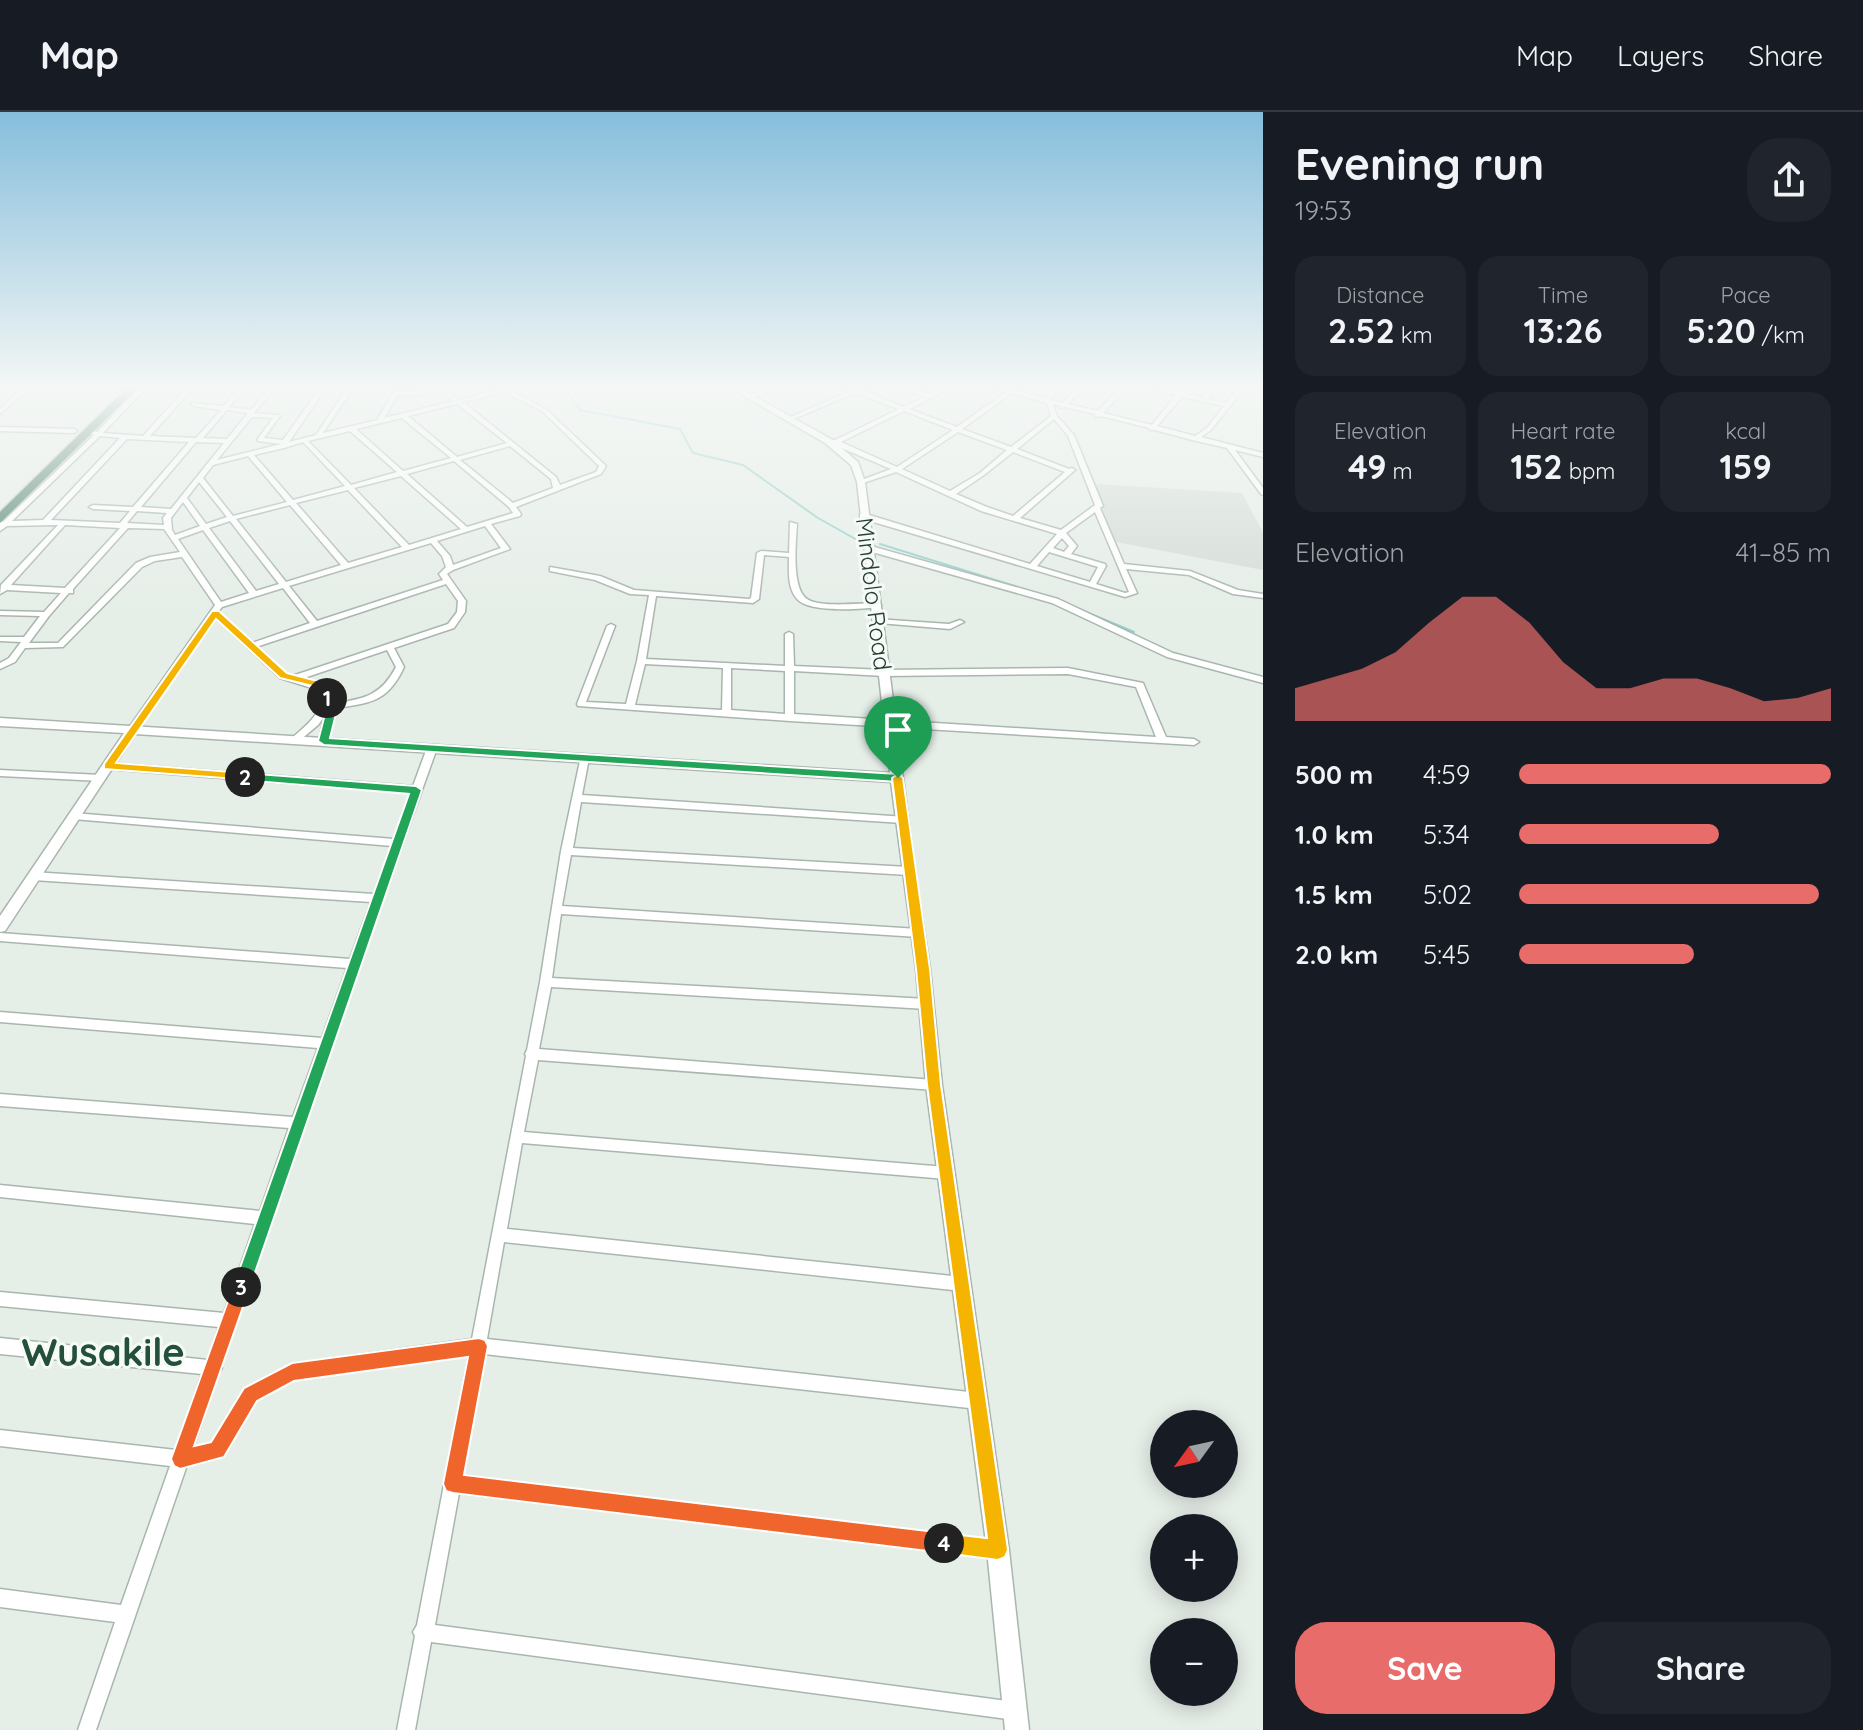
<!DOCTYPE html>
<html lang="en">
<head>
<meta charset="utf-8">
<style>
  body { margin:0; font-family:Quicksand,sans-serif; background:#20242c; color:#f1f3f6; height:100vh; display:flex; flex-direction:column; font-size:30px; white-space:nowrap }
  * { box-sizing:border-box; margin:0 }
  p { font-size:26px; color:#9ea1a6 }
  .icon { flex:none; width:44px; height:44px; fill:none; stroke:currentColor; stroke-width:2; stroke-linecap:round; stroke-linejoin:round }
  .map { position:relative; flex:1; overflow:hidden }
  .details { display:flex; flex-direction:column; background:#171b24; width:600px }
  .details>* { flex:none }
  .needle { width:52px; rotate:237deg }
  .fabs { position:absolute; left:1150px; top:1298px; display:grid; gap:16px }
  .fabs a { display:grid; place-items:center; width:88px; height:88px; border-radius:50%; background:#171b24; box-shadow:0 4px 20px #0003; font-size:40px }
  .pin { position:absolute; display:grid; place-items:center; width:68px; height:68px; color:#fff; margin:-82px -34px; border-radius:50% 50% 50% 0; rotate:-45deg; box-shadow:0 0 8px #0007 }
  .pin .icon { rotate:45deg }
  .km { position:absolute; width:40px; height:40px; margin:-20px; border-radius:50%; background:#222; color:#fff; font-size:22px; line-height:40px; text-align:center }
  .round { display:grid; place-items:center; flex:none; width:84px; height:84px; border-radius:32px; background:#20242c }
  .summary { display:flex; align-items:center; justify-content:space-between; height:136px; padding:0 32px }
  h1 { font-size:44px; font-weight:700; line-height:60px }
  .metrics { display:grid; grid-template-columns:repeat(3,1fr); gap:12px; height:136px; padding:8px 32px }
  .metrics div { display:grid; align-content:center; border-radius:20px; background:#20242c; text-align:center }
  .metrics b { font-size:34px; font-weight:700 }
  .metrics small { font-size:22px; font-weight:400 }
  .metrics p { font-size:22px }
  .chart { height:224px; padding:16px 32px }
  .chart p { display:flex; justify-content:space-between }
  .chart svg { width:100%; height:144px; margin-top:8px; fill:#e86c6a; opacity:.7 }
  .button { display:flex; gap:16px; margin-top:auto; padding:16px 32px }
  .button a { flex:1; height:92px; border-radius:32px; background:#e86c6a; color:#fff; font-size:32px; font-weight:700; line-height:92px; text-align:center }
  .button a+a { background:#20242c; color:#f1f3f6 }
  ul { padding:0 32px; list-style:none; font-size:26px }
  li { display:grid; grid-template-columns:128px 96px 1fr; align-items:center; height:60px }
  li i { height:20px; border-radius:10px; background:#e86c6a }
  header { display:flex; align-items:center; gap:48px; box-sizing:border-box; height:112px; padding:0 40px; background:#171b24; border-bottom:2px solid #363941 }
  header strong { font-size:38px }
  nav { display:flex; gap:44px; margin-inline-start:auto; font-size:28px }
  main { display:flex; flex:1; min-height:0 }
  .map>svg:first-child { display:block }
  .built { fill:#d4ddd7 }
  .lines { fill:none; stroke-linecap:round; stroke-linejoin:round }
  .stream { stroke:#93cec9; stroke-width:2 }
  .minor-casing { stroke:#a9b6ae; stroke-width:3 }
  .tertiary-casing { stroke:#a9b6ae; stroke-width:3 }
  .trunk-casing { stroke:#c2c9c6; stroke-width:3 }
  .minor { fill:#fff; fill-rule:evenodd }
  .tertiary { fill:#fff; fill-rule:evenodd }
  .trunk { fill:#51846c; fill-rule:evenodd }
  .split-1 { fill:#22a559; stroke:#fff; stroke-width:2 }
  .split-2 { fill:#f5b400; stroke:#fff; stroke-width:2 }
  .split-3 { fill:#22a559; stroke:#fff; stroke-width:2 }
  .split-4 { fill:#f0652b; stroke:#fff; stroke-width:2 }
  .split-5 { fill:#f5b400; stroke:#fff; stroke-width:2 }
  .labels { text-anchor:middle; dominant-baseline:central; stroke-width:6; stroke-linejoin:round; paint-order:stroke }
  .street-label { font-size:24px; fill:#263f32; stroke:#f6faf7 }
  .near-district-label { font-size:38px; font-weight:bold; fill:#234f3b; stroke:#f6faf7 }
</style>
</head>
<body>
<header>
<strong>Map</strong>
<nav><a>Map</a><a>Layers</a><a>Share</a></nav>
</header>
<main>
<div class="map">
<svg width="1263" height="1618" viewBox="0 0 1263 1618">
  <rect width="100%" height="100%" fill="#e6eee8"/>
  <path class="built" d="M1096,372l146,9 21,40v37l-152,-29z"/>
  <g class="lines">
    <g class="stream">
      <path d="M563,273l17,25 100,19 13,24 50,12 75,53 41,23"/>
      <path d="M880,432l173,54"/>
      <path d="M1079,497l55,23"/>
    </g>
    <defs>
      <g id="minor">
        <path d="M25,273h7l-32,29v-5z"/>
        <path d="M142,273h7l-46,48 40,3 46,-51h7l-46,51 46,2 25,-28 -27,-4 -2,-1v-2l32,3 17,-21h7l-19,22 22,3 20,-25h6l-23,28 25,2 1,1 -16,22 19,2 39,-55h6l-39,57 27,-7 33,-50h6l-32,48 54,-13 16,-27 3,-2h25l9,-6 11,1 18,14 46,-12 41,21 60,57 -5,8 -85,33 5,7 -1,2 -29,8 19,25 -57,21 -6,4 19,27 -1,11 -11,16 -60,20 10,19c-17,37 -36,36 -73,42l3,9 -7,25h-6l-2,-2 5,-24 -6,8 -19,16 -3,1 -5,-3c16,-15 32,-24 30,-48l-41,-13 -65,-61 -79,114 -3,1 -5,-3 87,-124 -33,-48 -27,4 -13,6 -79,80 -38,1 -10,14 -15,7v-6l9,-5 12,-16 -21,-1v-4h24l16,-21 -40,-1v-4l44,1 17,-19 -54,-3 -7,4 1,-9 57,-60 -51,1 -7,5v-9h3l91,-87 -7,-3v-2l10,2zM432,277l7,1 15,11 -70,17 14,-23h24zM504,280l38,19 57,55 -3,6 -36,13 -4,-8 -93,-75zM457,292l50,39 -50,14 -49,-41zM227,298l21,3 -21,26 -24,-1zM252,305l21,1 -16,22 1,1 23,3 -64,16zM402,306l49,40 -48,13 -47,-42zM350,319l47,41 -46,13 -43,-44zM100,324l20,2 -77,82 -31,1zM127,327l62,3 -56,65 -40,-2 -4,2 4,2 37,2 -10,12 -69,-3zM196,330l28,1 -53,66 -30,-2zM303,330l42,44 -52,14 -39,-45 30,-7zM510,334l41,33 2,9 -40,15 -53,-43zM248,344l39,46 -54,14 -30,-38 10,-13zM454,349l55,46 4,6 -46,14 -60,-53zM401,364l60,53 -52,16 -55,-57zM199,370l28,35 -21,7 -19,-26zM348,378l54,57 -54,16 -52,-60zM183,390l17,24 -25,9 -3,-5 -1,-12zM290,393l51,60 -55,17 -50,-63zM137,399l30,2 -4,5 1,7 -37,-2zM230,409l49,63 -23,7 -47,-63zM65,413l55,3 -55,60 -54,-3zM485,414l16,22 -48,17 -3,-9 -13,-15zM128,416l36,1 16,23 -30,5 -14,6 -78,80h-29l20,-27 20,-23h4v-4zM203,418l46,63 -28,9 -43,-63zM431,431l11,13 4,11 -7,7 4,6 -126,41 -28,-35zM446,472l12,17 -1,11 -9,12 -156,52 -6,-2 -30,-27zM283,476l27,35 -58,20 -34,-31 4,-5zM387,538l9,17c-16,31 -35,32 -66,37l-2,-17 -27,-8z"/>
        <path d="M774,273h10l-33,13 -5,-1z"/>
        <path d="M838,273h10l7,3 7,-3h9l-10,5 43,17 20,-10 -29,-12h10l24,9 18,-9h9l-47,24 48,18 49,-35 -23,-7h12l15,4 6,-4h7l-7,6 30,7 2,-3v-10h6v10l-3,5 12,3 16,-18h7l-18,19 30,7 24,-26h7l-26,28 49,12 24,-30 -40,-10h13l30,7 6,-7h6l-7,8 19,5 8,-13h6l-9,14 18,4 15,-18h6l-36,45 -10,7 62,16v4l-28,-7 28,38v7l-2,-1 -34,-46 -35,-8 -37,-10h-5l-1,-2 -48,-12 -6,1v-3l-30,-7 -5,1v-2l-7,-2 4,12 17,19 29,71 -3,2 24,56 66,7 48,19 25,4v4l-30,-4 -44,-19 -63,-6 11,24 -12,4 -265,-79v-4h6l164,50 27,-30 -76,-23 -85,-39 -33,11h-4v-2l32,-12 -66,-28 3,-2 7,1 64,-31 -44,-16 -64,27 -5,-1 64,-28zM1012,281l35,10 4,13 -40,31 -49,-18zM1182,285l42,9 -17,22 -12,8 -38,-10zM904,299l49,19 -56,37 -56,-25zM1054,307l14,17 27,69 -34,25 -41,-12 55,-48 -3,-2 -3,1 -52,-20zM958,320l49,18 -27,23 -30,18 -48,-22zM1013,340l52,20 -52,44 -26,-9 -31,-13 28,-19zM1095,400l34,80 -4,1 -29,-9 10,-18 -1,-2 -34,-10 6,-8 -11,-13zM1062,426l7,8 -5,6 -11,-4zM1049,440l49,15 -8,15 -53,-16z"/>
        <path d="M0,315l74,2 3,2 -3,2 -74,-2z"/>
        <path d="M790,410l7,2c-1,18 -6,64 10,75 13,9 53,4 70,4l4,2 -1,2c-19,2 -68,6 -82,-7 -11,-11 -9,-29 -9,-43l-25,-2 -5,44 -6,4 -97,-7 -10,63 139,7v-32l4,-2 4,2 1,32 90,4 184,-2 75,15 23,54 28,2 5,3 -5,3 -404,-24 -212,-15 -1,-2 30,-78 4,-2 4,2 -29,76 40,2 11,-43 12,-66 -19,-1 -35,-14 -45,-9v-4l50,9 34,14 115,9 2,-1 6,-45 4,-2 28,2zM645,552l78,4 -1,42 -87,-5zM731,556l54,3v43l-54,-4zM794,559l90,5 184,-2 68,13 20,50 -362,-23z"/>
        <path d="M865,434h6l187,53 115,54 90,24v6l-96,-26 -115,-54 -187,-53z"/>
        <path d="M876,507l73,5 11,-4 4,2 -14,7 -71,-6 -4,-2z"/>
        <path d="M432,633l5,3 -134,375 -66,196v2l-16,45 1,2 -4,6 -25,74 19,-5 33,-54 47,-25 180,-25 54,-283 -1,-2 2,-4 13,-68 21,-131 20,-95h6l2,2 -7,37 324,22 1,2 -5,4 -321,-21 -8,46 335,19 5,4 -5,4 -337,-20 -9,51 356,23 4,1 2,3 -2,3 -4,1 -357,-23 -9,64 375,21 4,2 2,3 -2,3 -4,2 -376,-22 -12,62 395,31 4,1 2,4 -2,4 -4,1 -396,-30 -14,72 422,35 5,2 2,4 -2,4 -5,2 -424,-36 -15,86 455,48 5,2 2,5 -2,5 -5,2 -458,-49 -17,97 491,54 6,2 2,6 -2,6 -6,2 -494,-55 -22,123 536,65 6,2 2,6 -2,6 -6,2 -539,-65 -24,132 580,77 7,2 2,7 -2,7 -7,2 -584,-78 -16,88h-18l18,-94 -2,-4 4,-7 52,-270 -175,24 -39,20 -32,57 -36,9 -91,265h-18l37,-108 -115,-15v-18l121,16 49,-139 -170,-20v-16l176,20 26,-76 -202,-20v-16l208,22 11,-33 -219,-21v-14l224,21 31,-89 -255,-27v-12l260,26 29,-83 -289,-22v-12l293,23 25,-69 -318,-26v-10l322,26 25,-70 -347,-27v-8l350,26 21,-57 -338,-22 -5,-4 5,-4 341,22 18,-48 -319,-27 -5,-3 5,-3 321,26 17,-46 -303,-24 -5,-3 5,-3 305,23 14,-38z"/>
        <path d="M0,658l101,5 5,3 -5,3 -101,-5z"/>
      </g>
      <path id="tertiary" d="M725,273h9l97,54 27,23 7,20 50,389 15,98 12,116 67,465 20,180h-24l-18,-180 -61,-465 -10,-116 -25,-187 -756,-48 -130,197 -5,1v-16l124,-183 -124,-7v-8l890,55 -33,-291 -6,-17 -26,-22z"/>
      <path id="trunk" d="M130,273h11l-141,138v-11z"/>
    </defs>
    <use href="#minor" class="minor-casing"/>
    <use href="#tertiary" class="tertiary-casing"/>
    <use href="#trunk" class="trunk-casing"/>
    <use href="#minor" class="minor"/>
    <use href="#tertiary" class="tertiary"/>
    <use href="#trunk" class="trunk"/>
  </g>
  <linearGradient id="sky" x2="0" y2="1"><stop stop-color="#86bedc"/><stop offset="0.55" stop-color="#f4f7f5"/><stop offset="1" stop-color="#f4f7f5" stop-opacity="0"/></linearGradient>
  <rect width="1263" height="500" fill="url(#sky)"/>
  <path class="split-1" d="M323,584l9,2 3,20 -5,20 568,36 5,4 -5,4 -574,-37 -6,-4 6,-23z"/>
  <path class="split-2" d="M212,499h7l68,62 38,10 5,17h-7l-6,-13 -37,-9 -64,-59 -100,144 129,10 5,1v6l-146,-11v-5z"/>
  <path class="split-3" d="M245,661l171,13 6,4 -172,497 -3,6 -6,3 -6,-3 -2,-6 176,-493 -168,-14v-6z"/>
  <path class="split-4" d="M241,1166l6,3 3,6 -56,159 17,-4 33,-54 48,-25 187,-25 6,2 3,6 -24,129 480,58 7,3 3,7 -3,7 -7,3 -491,-60 -7,-2 -3,-7 25,-127 -174,24 -37,20 -33,56 -44,12 -6,-3 -3,-7 62,-172 2,-6z"/>
  <path class="split-5" d="M898,662l5,4 27,191 11,116 67,465 -3,7 -7,3 -54,-7 -8,-3 -2,-7 2,-7 8,-3 43,5 -60,-453 -11,-116 -24,-191z"/>
  <g class="labels">
    <g class="street-label">
      <text transform="translate(874 482) rotate(83)">Mindolo Road</text>
    </g>
    <g class="near-district-label">
      <text x="103" y="1240">Wusakile</text>
    </g>
  </g>
</svg>
<div class="fabs">
<a><svg class="needle" viewBox="-14 -14 28 28"><path d="M0-13l5 13h-10z" fill="#e53935"/><path d="M0 13l5-13h-10z" fill="#9ea1a6"/></svg></a>
<a>+</a>
<a>−</a>
</div>
<div class="pin" style="left:898px;top:666px;background:#1e9e55"><svg class="icon" aria-label="arrive" viewBox="0 0 24 24"><path d="M6 21V4h12l-3 4 3 4H6"/></svg></div>
<b class="km" style="left:327px;top:586px">1</b>
<b class="km" style="left:245px;top:665px">2</b>
<b class="km" style="left:241px;top:1175px">3</b>
<b class="km" style="left:944px;top:1431px">4</b>
</div>
<section class="details">
<div class="summary"><div><h1>Evening run</h1><p>19:53</p></div><a class="round"><svg class="icon" aria-label="share" viewBox="0 0 24 24"><path d="M12 15V3M7 8l5-5 5 5M5 13v7h14v-7"/></svg></a></div>
<div class="metrics">
<div><p>Distance</p><b>2.52<small> km</small></b></div>
<div><p>Time</p><b>13:26</b></div>
<div><p>Pace</p><b>5:20<small> /km</small></b></div>
</div>
<div class="metrics">
<div><p>Elevation</p><b>49<small> m</small></b></div>
<div><p>Heart rate</p><b>152<small> bpm</small></b></div>
<div><p>kcal</p><b>159</b></div>
</div>
<div class="chart"><p><span>Elevation</span>41–85 m</p>
<svg viewBox="0 0 160 44" preserveAspectRatio="none"><path d="M0 44V34L10 31L20 28L30 23L40 14L50 6L60 6L70 14L80 26L90 34L100 34L110 31L120 31L130 34L140 38L150 37L160 34V44z"/></svg>
</div>
<ul>
<li><b>500 m</b>4:59<i style="width:100%"></i></li>
<li><b>1.0 km</b>5:34<i style="width:64%"></i></li>
<li><b>1.5 km</b>5:02<i style="width:96%"></i></li>
<li><b>2.0 km</b>5:45<i style="width:56%"></i></li>
</ul>
<div class="button"><a>Save</a><a>Share</a></div>
</section>
</main>
</body>
</html>
